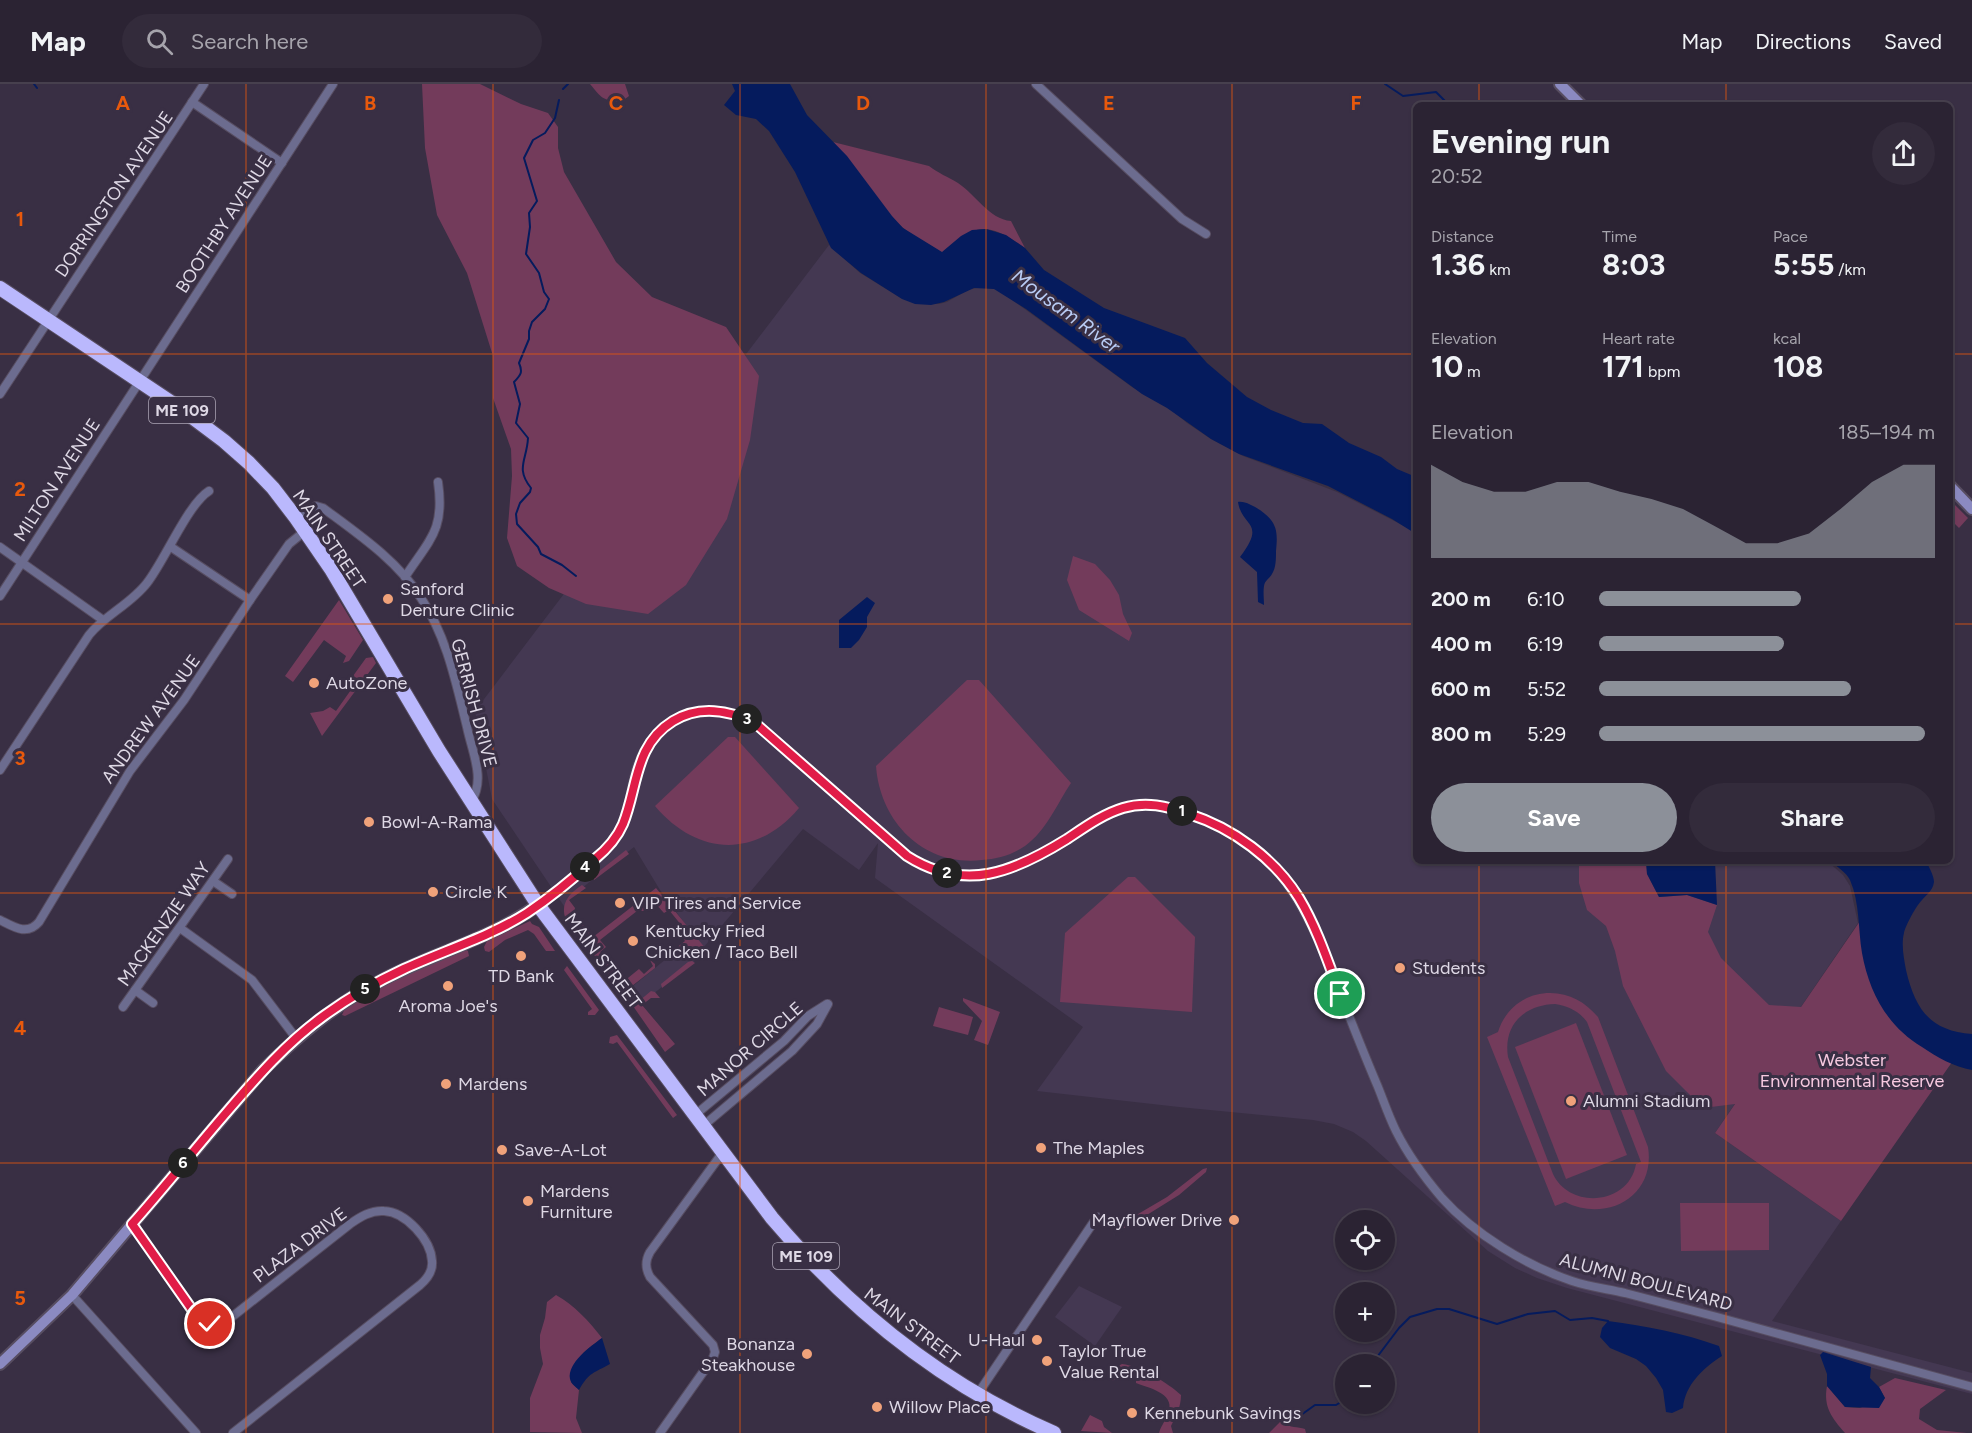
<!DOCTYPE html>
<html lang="en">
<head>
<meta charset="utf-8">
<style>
  body { margin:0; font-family:Figtree,sans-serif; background:#332b3b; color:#f1f3f6; height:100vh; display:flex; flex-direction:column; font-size:22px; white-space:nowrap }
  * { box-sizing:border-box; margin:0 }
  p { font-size:20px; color:#a6a4ac }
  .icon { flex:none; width:33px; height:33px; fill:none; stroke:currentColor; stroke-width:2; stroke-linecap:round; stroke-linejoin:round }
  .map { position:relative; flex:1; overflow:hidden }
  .sheet { position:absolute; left:1413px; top:18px; width:540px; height:762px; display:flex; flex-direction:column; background:#2b2333; border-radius:9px; box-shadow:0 2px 4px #0004,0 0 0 2px #47404e }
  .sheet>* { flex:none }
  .tools { position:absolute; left:1335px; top:1126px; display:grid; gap:12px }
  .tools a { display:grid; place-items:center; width:60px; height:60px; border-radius:50%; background:#2b2333; box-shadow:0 2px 4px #0004,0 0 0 2px #47404e; font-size:30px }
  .pin { position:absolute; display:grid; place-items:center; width:51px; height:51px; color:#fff; margin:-26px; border:3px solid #fff; border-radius:50%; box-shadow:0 2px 6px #0007 }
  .km { position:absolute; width:30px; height:30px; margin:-15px; border-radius:50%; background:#222; color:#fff; font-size:16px; line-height:30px; text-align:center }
  .round { display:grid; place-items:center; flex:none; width:63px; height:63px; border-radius:32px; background:#332b3b }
  .head { display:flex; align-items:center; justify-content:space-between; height:102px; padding:0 18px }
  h1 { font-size:33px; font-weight:700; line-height:45px }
  .figures { display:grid; grid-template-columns:repeat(3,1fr); gap:9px; height:102px; padding:6px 18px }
  .figures div { display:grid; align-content:center }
  .figures b { font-size:30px; font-weight:700 }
  .figures small { font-size:16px; font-weight:400 }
  .figures p { font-size:16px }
  .chart { height:168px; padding:12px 18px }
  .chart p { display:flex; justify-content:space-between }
  .chart svg { width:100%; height:108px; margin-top:6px; fill:#8c9099; opacity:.7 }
  .button { display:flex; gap:12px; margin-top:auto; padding:12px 18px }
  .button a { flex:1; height:69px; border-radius:36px; background:#8c9099; color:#fff; font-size:24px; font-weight:700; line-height:69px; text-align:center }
  .button a+a { background:#332b3b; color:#f1f3f6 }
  ul { padding:0 18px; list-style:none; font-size:20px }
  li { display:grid; grid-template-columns:96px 72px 1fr; align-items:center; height:45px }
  li i { height:15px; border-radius:8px; background:#8c9099 }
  header { display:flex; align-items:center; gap:36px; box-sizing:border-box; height:84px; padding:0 30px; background:#2b2333; border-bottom:2px solid #47404e }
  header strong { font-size:28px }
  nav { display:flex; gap:33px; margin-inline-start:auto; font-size:21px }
  .search { width:420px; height:54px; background:#332b3b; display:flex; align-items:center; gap:15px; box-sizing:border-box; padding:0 21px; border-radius:33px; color:#a6a4ac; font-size:22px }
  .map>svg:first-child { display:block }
  .built { fill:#443852 }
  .green { fill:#733b5b; fill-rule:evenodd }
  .water { fill:#051b5d }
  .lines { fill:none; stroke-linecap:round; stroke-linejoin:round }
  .stream { stroke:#051b5d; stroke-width:2 }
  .street-casing { stroke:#574d61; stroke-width:10 }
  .secondary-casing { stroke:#574d61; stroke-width:14 }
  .highway-casing { stroke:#574d61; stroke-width:16 }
  .street { stroke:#6c6c8f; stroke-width:8 }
  .secondary { stroke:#8b8ac1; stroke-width:10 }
  .highway { stroke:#bab8fd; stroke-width:14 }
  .route-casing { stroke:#fff; stroke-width:12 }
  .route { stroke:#e11d48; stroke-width:8 }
  .grid { fill:none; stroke:#e8590c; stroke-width:1.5; stroke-opacity:0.55 }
  .poi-dot { fill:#f0a27a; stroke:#392f44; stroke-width:2 }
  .labels { text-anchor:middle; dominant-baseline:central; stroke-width:6; stroke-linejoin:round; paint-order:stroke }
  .shield { fill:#392f44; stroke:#aca5b5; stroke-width:1.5 }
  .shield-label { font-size:16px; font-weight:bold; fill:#ded8e5 }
  .street-label { font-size:18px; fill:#ded8e5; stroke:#392f44 }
  .poi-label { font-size:18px; fill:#ded8e5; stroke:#392f44; text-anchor:start }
  .park-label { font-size:18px; fill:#f7c9e0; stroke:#392f44 }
  .water-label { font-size:20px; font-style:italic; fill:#b8cbf4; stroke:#392f44 }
  .grid-label { font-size:20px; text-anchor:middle; font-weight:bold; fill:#e8590c; stroke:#392f44; stroke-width:6; stroke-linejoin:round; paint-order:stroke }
</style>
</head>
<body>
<header>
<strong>Map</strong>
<div class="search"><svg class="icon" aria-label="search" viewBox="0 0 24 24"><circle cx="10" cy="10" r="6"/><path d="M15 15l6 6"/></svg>Search here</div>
<nav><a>Map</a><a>Directions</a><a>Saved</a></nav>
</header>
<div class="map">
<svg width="1972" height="1349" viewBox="0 0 1972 1349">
  <rect width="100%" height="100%" fill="#392f44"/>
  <g class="built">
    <path d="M829,161l31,28 43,26 23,5h13l8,-2 21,-12 13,-3 16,2 135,98 36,20 19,16 24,16 32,17 94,36 79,40v329h411l16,14 7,11 8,37 -143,210 126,88 -69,100 200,52v21l-405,-106 -30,-10 -22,-10 -27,-17 -122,-110 -13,-9 -19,-8 -21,-4 -134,-13 -142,-16 46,-64 -208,-149 3,-35 -19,27 -56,-41 -105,125 4,1 -64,51 -11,-15 67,-55 -34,-46 -26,-43 -66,52 -2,10 -74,-110 -17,-88z"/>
    <path d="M1079,1202l43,21 -27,39 -40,-29z"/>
  </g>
  <g class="green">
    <path d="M422,0h58l41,20 27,9 10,14v21l6,24 52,90 36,35 74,30 33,49 -9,64 -23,79 -41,66 -38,29 -62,-10 -37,-16 -32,-22 -10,-28 5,-62 -1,-27 -18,-51v-42l-26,-83 -30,-58 -12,-67z"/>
    <path d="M590,0h35l4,12 -8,6c-20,-2 -19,-4 -31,-18z"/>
    <path d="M833,58l96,24c9,7 19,11 29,17 18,12 31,36 53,38l14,27c-38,-26 -48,-26 -83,5 -12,-9 -29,-16 -40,-26 -27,-23 -44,-59 -69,-85z"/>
    <path d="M1955,421l13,13 -9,10 -9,-9v-9z"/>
    <path d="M1073,472l22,8 15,16 9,15 4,19 9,19 -3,8 -50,-31 -12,-30z"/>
    <path d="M339,516l24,40 -14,21 -6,2 3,-7 -22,-16 -31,42 -8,-6z"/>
    <path d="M373,573l3,6 -54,73 -12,-23 13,-2 7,-4 6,4 22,-31 -5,-4 13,-18z"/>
    <path d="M967,596h12l92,103c-14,21 -25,48 -46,63 -13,9 -27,13 -43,14 -58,7 -102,-38 -106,-94z"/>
    <path d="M728,653h7l64,71c-43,51 -102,48 -144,-2z"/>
    <path d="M626,766l3,4 -35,26 -1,-4z"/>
    <path d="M1579,777h67l1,13 12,23 28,-2 30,10 -9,27 13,26 48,47 32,2 81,-118 2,77 73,89 -116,166 -126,-88 20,-29 -32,4 -37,-37 -43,-85 -8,-35 -9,-25 -19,-16 -8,-27z"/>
    <path d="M1128,793h7l60,60 -3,75 -132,-10 5,-69z"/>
    <path d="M582,801l4,3 -17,12 6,8 -1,6 19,23 63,-49 50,61 -9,5 -6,-7 -12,2 -8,7 -3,-1 -5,-5 1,-2 6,5 15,-12 -4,-6 5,-4 -17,-21 -5,3 -11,-12 -5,4 2,2 -6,4h-7l-37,29 6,7 -6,5 23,30 16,-13 5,5 9,-8 -3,-6 5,4v4l-32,25 -58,-76c-4,-15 5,-24 17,-32z"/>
    <path d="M530,837l2,3 7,3 16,24h-9l-12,-17 -6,-4 -23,10 -16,12 -4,-1 -1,-4 3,-6z"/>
    <path d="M464,865l4,2 1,5 -124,60 -3,-1 3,-7 38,-23z"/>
    <path d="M692,877l3,2 -33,25 -1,-4 27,-22z"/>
    <path d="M567,882l32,44 -4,5h-7v-3l4,-3 -28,-39z"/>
    <path d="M651,907l4,1 5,6h-9l-9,7 33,39 -10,8 -32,-46z"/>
    <path d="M1550,909c20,0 35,9 48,24l50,130c8,49 -41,76 -83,55l-10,4 -68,-169 11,-5c7,-23 27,-39 52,-39zM1555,920c13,2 24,7 32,18l54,140 -5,2c-7,41 -66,46 -83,10l-45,-117c-5,-32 16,-52 47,-53z"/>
    <path d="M963,914l37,14 -12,33 -14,-5 8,-19 -19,-20z"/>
    <path d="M939,923l34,10 -5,18 -35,-9z"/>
    <path d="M1576,939l51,132 -61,24 -51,-132z"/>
    <path d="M617,951l60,80 -4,3 -56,-76 -4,2 -4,-1 1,-6z"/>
    <path d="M1207,1084l-1,4 -27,23 -53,33h-6l1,-4 46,-27 36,-28z"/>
    <path d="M1680,1119h89v47l-88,1z"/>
    <path d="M556,1211c18,10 33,26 46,43 -21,16 -26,18 -31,44l8,8 -3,28 6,15 -52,-1v-34l13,-34 -3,-16v-13l5,-17 2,-16z"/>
    <path d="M1122,1280c19,2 46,19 59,31 0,12 -5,21 -10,31l2,7h-14c2,-8 8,-14 10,-22 5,-18 -20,-23 -33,-28v-4h-5l-1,-3 -20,5 8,-15z"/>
    <path d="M1895,1294l51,12 -26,19 -1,10 18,11 30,3h-122c-13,-15 -22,-26 -18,-47l18,21 15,1 25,-10 -6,-11z"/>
    <path d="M1090,1331l12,6 2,6 8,6 -31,-2z"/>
    <path d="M1280,1338h5c4,7 13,4 20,7l1,4h-37z"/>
  </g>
  <g class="water">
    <path d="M732,0h58l17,31 40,41 45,60 11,12 39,24 19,-16 11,-6 14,-1 20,6 19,13 19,22 60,38 81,30 22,25 40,34 24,13 32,13 19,1 27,19 32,14 16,12 19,8v57l-24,-15 -64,-33 -89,-32 -28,-15 -44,-31 -25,-14 -116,-85 -32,-20 -20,-1 -30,14 -13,3 -16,-1 -13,-5 -41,-26 -30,-25 -36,-76 -26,-41 -13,-12 -20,-4 -12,-10 11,-14z"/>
    <path d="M1238,418c7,-1 15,4 22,8 17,12 18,21 16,41 0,8 0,17 -4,23 -3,5 -7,6 -8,12 -1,6 0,13 0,19l-6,-3 -1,-30 -17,-15c27,-36 2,-29 -2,-55z"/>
    <path d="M867,513l8,6 -8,14v10l-8,13 -8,8h-12v-28z"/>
    <path d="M1646,777h69l2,44 -30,-10 -28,2 -12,-23z"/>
    <path d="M1830,777h96c3,6 8,15 8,21 -1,10 -11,15 -16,23 -4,5 -13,22 -14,28 -3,12 0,26 2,37 9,39 24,61 66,64v36c-18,-3 -35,-13 -50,-23 -35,-21 -53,-55 -60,-94 -4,-24 -2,-50 -12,-73 -3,-7 -14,-14 -20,-19z"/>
    <path d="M1608,1237c38,5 75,12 111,25l3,10c-19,12 -37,29 -39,52l-11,5 -6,-1 -3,-22 -7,-12 -10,-12 -10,-7 -26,-11 -10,-11 2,-9z"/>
    <path d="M602,1254l8,26c-16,9 -21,8 -31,26 -3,-3 -8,-6 -9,-11 -3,-16 21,-33 32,-41z"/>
    <path d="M1823,1268l48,15 -1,11 9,9 6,11 -6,10 -34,-1 -18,-21v-12l-7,-19z"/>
  </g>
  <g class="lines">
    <g class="stream">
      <path d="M34,0l3,4"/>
      <path d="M1385,0l18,12 33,-4 13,13"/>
      <path d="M563,5l5,-5"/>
      <path d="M559,16l-4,18 -10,15 -12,7 -9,18 13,43 -8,12 1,14 -4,27 13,19 5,19 5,7 -4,10 -13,13 -3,9v8l-10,24c4,9 2,12 -5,19l6,22 -4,19 12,15c-1,22 -13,30 3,50l-1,4 -10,11 -4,11 1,10 21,23 3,7 21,11 14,11"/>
      <path d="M1371,1281l28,-37 11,-11 27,-8h12l48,15 31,-10 27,-3 15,9 22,-2 16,3"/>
      <path d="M1287,1341l28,-20h21l10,-6"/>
    </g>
    <defs>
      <g id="street">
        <path d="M1036,0l146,135 24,15"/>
        <path d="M192,18l90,61"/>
        <path d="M0,310l204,-310"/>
        <path d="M296,434l20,-12 7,2c35,26 75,53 98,90 26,39 35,85 46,129 5,25 19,52 4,75"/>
        <path d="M0,463l103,73"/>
        <path d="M171,463l79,53"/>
        <path d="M405,493c25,-38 40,-47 33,-95"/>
        <path d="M0,512l333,-512"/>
        <path d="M0,686l89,-135c16,-20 42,-31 58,-52 18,-23 41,-79 62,-92"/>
        <path d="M213,797l19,13"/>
        <path d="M538,821c27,-20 61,-42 79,-70 13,-20 13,-48 21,-70 19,-52 70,-65 117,-42l152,133c64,41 112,13 169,-23 21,-13 42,-27 67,-28 32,-2 63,15 89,29 57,32 80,89 103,146 14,36 28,72 43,107 6,15 11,30 18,44 12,24 29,47 46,67 32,36 85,68 130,83 18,6 36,8 53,12 31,8 62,16 92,24 85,23 170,46 255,70"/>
        <path d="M0,836c14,7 27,16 39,2l91,-151 54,-71 66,-100 39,-56 16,-13"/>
        <path d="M180,844l72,52 44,58"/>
        <path d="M135,906l18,13"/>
        <path d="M123,923l105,-148"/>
        <path d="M695,1031l89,-74 24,-25 19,-12"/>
        <path d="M703,1042l89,-75 25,-27 11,-20"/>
        <path d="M132,1140l66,94c9,9 19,7 30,2l122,-96c10,-7 21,-14 34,-13 22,1 47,29 48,50 1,10 -5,18 -12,24l-187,148"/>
        <path d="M72,1211l124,138"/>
        <path d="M977,1311l120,-178"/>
        <path d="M660,1349l53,-75 2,-6 -2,-7 -63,-68c-5,-9 -5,-16 0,-25l73,-100"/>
      </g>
      <g id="secondary">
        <path d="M1560,0l21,21"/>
        <path d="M1950,402l22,23"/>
        <path d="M0,1280l72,-69 191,-225c37,-36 75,-68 121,-91 50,-26 108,-41 154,-74"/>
      </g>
      <path id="highway" d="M0,204l184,123 40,30 25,22 24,25 23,30 35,51 108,182 99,154 234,313c78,92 171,167 282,215"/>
    </defs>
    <use href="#street" class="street-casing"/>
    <use href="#secondary" class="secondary-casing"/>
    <use href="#highway" class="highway-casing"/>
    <use href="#street" class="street"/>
    <use href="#secondary" class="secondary"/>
    <use href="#highway" class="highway"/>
  </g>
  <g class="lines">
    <defs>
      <path id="route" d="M210,1240l-12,-6 -66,-94c32,-36 62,-74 94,-111 30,-35 61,-71 99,-98 25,-18 51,-33 79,-46 39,-18 87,-33 123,-56 24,-16 47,-35 68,-54 11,-9 22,-21 28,-35 15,-37 11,-79 50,-103 26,-16 56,-11 82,2l152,133c58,37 107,16 160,-17 18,-12 36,-25 56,-31 23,-7 44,-2 66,6 44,14 86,45 110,84 18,30 29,64 41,96"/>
    </defs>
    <use href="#route" class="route-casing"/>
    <use href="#route" class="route"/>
  </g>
  <path class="grid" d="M246,0v1349M493,0v1349M740,0v1349M986,0v1349M1232,0v1349M1479,0v21M1726,0v21M0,270h1416M1950,270h22M0,540h1416M1950,540h22M1479,777v572M1726,777v572M0,809h1972M0,1079h1972"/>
  <g class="poi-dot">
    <circle cx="388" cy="515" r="6"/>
    <circle cx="314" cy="599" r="6"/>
    <circle cx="369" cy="738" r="6"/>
    <circle cx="433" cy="808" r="6"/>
    <circle cx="620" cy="819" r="6"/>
    <circle cx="633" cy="857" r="6"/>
    <circle cx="521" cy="872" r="6"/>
    <circle cx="1400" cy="884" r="6"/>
    <circle cx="448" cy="902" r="6"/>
    <circle cx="446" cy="1000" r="6"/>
    <circle cx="1571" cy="1017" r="6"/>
    <circle cx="1041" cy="1064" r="6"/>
    <circle cx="502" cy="1066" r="6"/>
    <circle cx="528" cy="1117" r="6"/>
    <circle cx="1234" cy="1136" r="6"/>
    <circle cx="1037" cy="1256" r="6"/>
    <circle cx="807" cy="1270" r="6"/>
    <circle cx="1047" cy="1277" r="6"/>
    <circle cx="877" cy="1323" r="6"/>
    <circle cx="1132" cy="1329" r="6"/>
  </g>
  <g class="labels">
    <g class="shield">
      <rect x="149" y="313" width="66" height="26" rx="4.5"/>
      <rect x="773" y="1159" width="66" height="26" rx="4.5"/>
    </g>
    <g class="shield-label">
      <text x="182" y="326">ME 109</text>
      <text x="806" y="1172">ME 109</text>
    </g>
    <g class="street-label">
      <text transform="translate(114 110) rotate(-56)">DORRINGTON AVENUE</text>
      <text transform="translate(224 140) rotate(-57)">BOOTHBY AVENUE</text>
      <text transform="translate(57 396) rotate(-57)">MILTON AVENUE</text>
      <text transform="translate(329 455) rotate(56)">MAIN STREET</text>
      <text transform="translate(474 619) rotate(75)">GERRISH DRIVE</text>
      <text transform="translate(151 635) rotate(-54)">ANDREW AVENUE</text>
      <text transform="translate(164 840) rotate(-55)">MACKENZIE WAY</text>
      <text transform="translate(603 877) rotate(53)">MAIN STREET</text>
      <text transform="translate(750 965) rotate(-41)">MANOR CIRCLE</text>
      <text transform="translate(300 1161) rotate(-37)">PLAZA DRIVE</text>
      <text transform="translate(1646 1198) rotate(15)">ALUMNI BOULEVARD</text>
      <text transform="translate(912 1242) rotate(37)">MAIN STREET</text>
    </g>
    <g class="poi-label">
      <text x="400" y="505">Sanford<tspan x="400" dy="21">Denture Clinic</tspan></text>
      <text x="326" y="599">AutoZone</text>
      <text x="381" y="738">Bowl-A-Rama</text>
      <text x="445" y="808">Circle K</text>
      <text x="632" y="819">VIP Tires and Service</text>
      <text x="645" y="847">Kentucky Fried<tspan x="645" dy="21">Chicken / Taco Bell</tspan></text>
      <text x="1412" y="884">Students</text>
      <text x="521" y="892" text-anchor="middle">TD Bank</text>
      <text x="448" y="922" text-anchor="middle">Aroma Joe's</text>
      <text x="458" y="1000">Mardens</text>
      <text x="1583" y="1017">Alumni Stadium</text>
      <text x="1053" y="1064">The Maples</text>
      <text x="514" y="1066">Save-A-Lot</text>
      <text x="540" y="1107">Mardens<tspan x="540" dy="21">Furniture</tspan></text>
      <text x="1222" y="1136" text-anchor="end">Mayflower Drive</text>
      <text x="1025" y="1256" text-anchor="end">U-Haul</text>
      <text x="795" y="1260" text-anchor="end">Bonanza<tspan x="795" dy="21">Steakhouse</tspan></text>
      <text x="1059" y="1267">Taylor True<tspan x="1059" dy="21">Value Rental</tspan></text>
      <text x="889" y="1323">Willow Place</text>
      <text x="1144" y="1329">Kennebunk Savings</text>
    </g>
    <g class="park-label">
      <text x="1852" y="976">Webster<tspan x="1852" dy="21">Environmental Reserve</tspan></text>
    </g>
    <g class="water-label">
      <text transform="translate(1066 227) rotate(36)">Mousam River</text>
    </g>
  </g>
  <g class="grid-label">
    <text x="123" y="26">A</text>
    <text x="370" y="26">B</text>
    <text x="616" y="26">C</text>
    <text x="863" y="26">D</text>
    <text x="1109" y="26">E</text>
    <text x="1356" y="26">F</text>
    <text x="20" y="142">1</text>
    <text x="20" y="412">2</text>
    <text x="20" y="681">3</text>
    <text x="20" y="951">4</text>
    <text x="20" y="1221">5</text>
  </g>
</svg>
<div class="tools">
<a><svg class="icon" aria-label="locate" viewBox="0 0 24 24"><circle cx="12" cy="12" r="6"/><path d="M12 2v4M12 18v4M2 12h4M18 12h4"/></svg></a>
<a>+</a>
<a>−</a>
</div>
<div class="pin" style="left:1340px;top:910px;background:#1e9e55"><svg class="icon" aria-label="arrive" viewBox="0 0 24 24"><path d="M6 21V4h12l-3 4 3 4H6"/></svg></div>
<div class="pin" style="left:210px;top:1240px;background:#d93025"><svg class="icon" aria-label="check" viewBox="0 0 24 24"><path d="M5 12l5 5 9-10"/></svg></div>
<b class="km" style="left:1182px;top:727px">1</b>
<b class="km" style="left:947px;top:789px">2</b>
<b class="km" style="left:747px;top:635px">3</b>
<b class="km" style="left:585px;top:783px">4</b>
<b class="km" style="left:365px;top:905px">5</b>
<b class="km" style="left:183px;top:1079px">6</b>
<section class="sheet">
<div class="head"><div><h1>Evening run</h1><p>20:52</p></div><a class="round"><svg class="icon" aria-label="share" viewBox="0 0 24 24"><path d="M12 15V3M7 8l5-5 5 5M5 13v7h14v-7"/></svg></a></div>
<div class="figures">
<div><p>Distance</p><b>1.36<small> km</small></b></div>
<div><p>Time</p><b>8:03</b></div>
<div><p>Pace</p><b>5:55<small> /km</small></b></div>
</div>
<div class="figures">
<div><p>Elevation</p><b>10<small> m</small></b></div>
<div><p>Heart rate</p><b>171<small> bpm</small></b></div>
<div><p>kcal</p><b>108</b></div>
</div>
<div class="chart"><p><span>Elevation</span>185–194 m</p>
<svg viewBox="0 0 160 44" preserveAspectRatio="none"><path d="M0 44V6L10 13L20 17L30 17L40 13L50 13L60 17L70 20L80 24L90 31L100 38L110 38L120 34L130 24L140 13L150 6L160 6V44z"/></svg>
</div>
<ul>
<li><b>200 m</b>6:10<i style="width:60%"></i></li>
<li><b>400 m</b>6:19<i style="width:55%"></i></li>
<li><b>600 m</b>5:52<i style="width:75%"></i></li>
<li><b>800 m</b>5:29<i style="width:97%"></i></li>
</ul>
<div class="button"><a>Save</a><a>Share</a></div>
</section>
</div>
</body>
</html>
